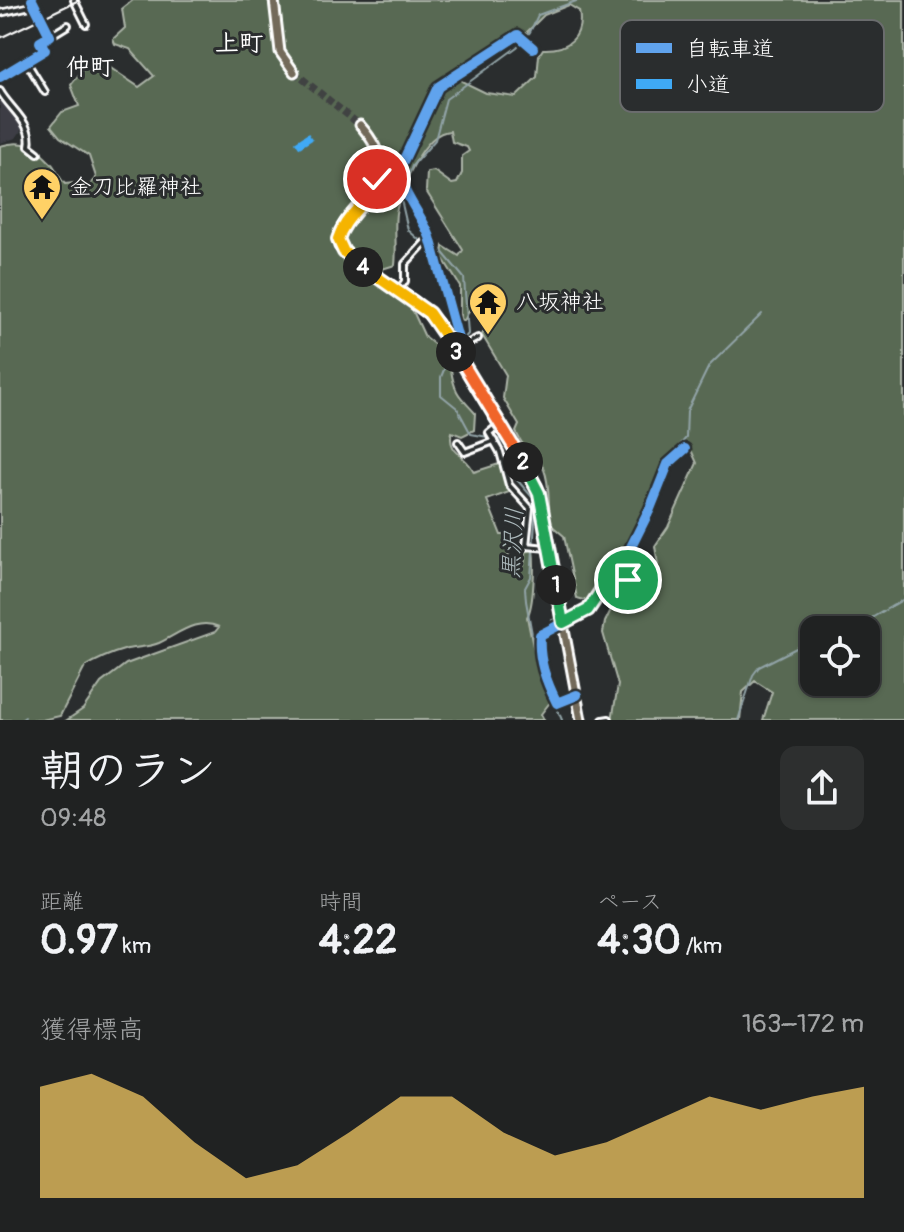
<!DOCTYPE html>
<html lang="ja">
<head>
<meta charset="utf-8">
<style>
  body { margin:0; font-family:Pangolin,"Klee One",sans-serif; background:#2d2f2f; color:#f1f3f6; height:100vh; display:flex; flex-direction:column; font-size:30px; white-space:nowrap }
  * { box-sizing:border-box; margin:0 }
  p { font-size:26px; color:#a2a4a5 }
  .icon { flex:none; width:44px; height:44px; fill:none; stroke:currentColor; stroke-width:2; stroke-linecap:round; stroke-linejoin:round }
  .map { position:relative; height:720px; overflow:hidden }
  .panel { display:flex; flex-direction:column; background:#202222; flex:1 }
  .panel>* { flex:none }
  .controls { position:absolute; left:800px; top:616px; display:grid; gap:16px }
  .controls a { display:grid; place-items:center; width:80px; height:80px; border-radius:16px; background:#202222; box-shadow:0 2px 6px #0004,0 0 0 2px #3d3f40; font-size:40px }
  .pin { position:absolute; display:grid; place-items:center; width:68px; height:68px; color:#fff; margin:-34px; border:4px solid #fff; border-radius:50%; box-shadow:0 2px 8px #0007 }
  .km { position:absolute; width:40px; height:40px; margin:-20px; border-radius:50%; background:#222; color:#fff; font-size:22px; line-height:40px; text-align:center }
  .round { display:grid; place-items:center; flex:none; width:84px; height:84px; border-radius:16px; background:#2d2f2f }
  .head { display:flex; align-items:center; justify-content:space-between; height:136px; padding:0 40px }
  h1 { font-size:44px; font-weight:800; line-height:60px }
  .metrics { display:grid; grid-template-columns:repeat(3,1fr); gap:12px; height:136px; padding:8px 40px }
  .metrics div { display:grid; align-content:center }
  .metrics b { font-size:40px; font-weight:800 }
  .metrics small { font-size:22px; font-weight:400 }
  .metrics p { font-size:22px }
  .chart { height:224px; padding:16px 40px }
  .chart p { display:flex; justify-content:space-between }
  .chart svg { width:100%; height:144px; margin-top:8px; fill:#ffd166; opacity:.7 }
  .map>svg:first-child { display:block }
  .built { fill:#3c3e44 }
  .green { fill:#586952; stroke:#acb4a8; stroke-width:2; fill-rule:evenodd }
  .lines { fill:none; stroke-linecap:round; stroke-linejoin:round }
  .stream { stroke:#91a3a7; stroke-width:2 }
  .primary-tunnel { stroke:#3f4243; stroke-width:7; stroke-dasharray:7 3.5; stroke-linecap:butt }
  .minor-casing { stroke:#fff; stroke-width:10 }
  .primary-casing { stroke:#fff; stroke-width:13 }
  .minor { stroke:#2a2d2e; stroke-width:4 }
  .primary { stroke:#736b5a; stroke-width:7 }
  .rail { stroke:#fff; stroke-width:2 }
  .quiet { stroke:#3fa9f5; stroke-width:8; stroke-dasharray:16 8; stroke-linecap:butt }
  .cycleway-casing { stroke:#2a2d2e; stroke-width:15 }
  .cycleway { stroke:#60a3ed; stroke-width:10 }
  .split-1-casing { stroke:#fff; stroke-width:16 }
  .split-2-casing { stroke:#fff; stroke-width:16 }
  .split-3-casing { stroke:#fff; stroke-width:16 }
  .split-4-casing { stroke:#fff; stroke-width:16 }
  .split-5-casing { stroke:#fff; stroke-width:16 }
  .split-1 { stroke:#22a559; stroke-width:10 }
  .split-2 { stroke:#22a559; stroke-width:10 }
  .split-3 { stroke:#f0652b; stroke-width:10 }
  .split-4 { stroke:#f5b400; stroke-width:10 }
  .split-5 { stroke:#f5b400; stroke-width:10 }
  .labels { text-anchor:middle; dominant-baseline:central; stroke-width:6; stroke-linejoin:round; paint-order:stroke }
  .poi-label { font-size:22px; fill:#fff; stroke:#2a2d2e; text-anchor:start }
  .neighbourhood-label { font-size:24px; font-weight:bold; fill:#fff; stroke:#2a2d2e }
  .water-label { font-size:24px; font-style:italic; fill:#adbabd; stroke:#2a2d2e }
  .key { fill:#2a2d2e; stroke:#6a6c6d; stroke-width:2 }
  .key-label { font-size:22px; fill:#fff }
</style>
</head>
<body>
<div class="map">
<svg width="904" height="720" viewBox="0 0 904 720">
  <rect width="100%" height="100%" fill="#2a2d2e"/>
  <filter id="ink" filterUnits="userSpaceOnUse"><feTurbulence type="fractalNoise" baseFrequency=".0125" numOctaves="2"/><feDisplacementMap in="SourceGraphic" scale="16" xChannelSelector="R" yChannelSelector="G"/><feConvolveMatrix kernelMatrix="1 2 1 2 8 2 1 2 1" color-interpolation-filters="sRGB"/></filter>
  <g filter="url(#ink)">
    <path class="built" d="M0,91l23,37 -7,10 -16,5z"/>
    <path class="green" d="M133,0h771v720h-141l9,-28 -17,-11 -12,11 -3,28h-128l6,-35 -15,-52 2,-11 17,-35 12,-5 13,1 11,-18 -3,-19 13,-19 29,-64 -5,-11 -18,3 -25,47 -15,35 -46,64 -11,-3 -13,-62 -14,-12c-2,-17 1,-50 -11,-63 -12,-14 -14,-10 -23,-29l3,-7 -16,-27 3,-23 -24,-40 6,-12 -9,-19 -9,5 -6,12 -4,-2v-33l-18,-29 1,-11 16,10 4,-6 -37,-59 1,-19 7,-1 18,13 5,-1 5,-10v-17l7,-5 -2,-4 -15,-5 -2,-11c-27,1 -50,59 -54,82 -2,17 1,35 -1,52l-13,4 -6,13 31,16 18,39 15,12 8,-2 9,13 -6,10c4,25 9,26 24,43l-1,17 -12,6 -10,-4c-6,21 16,24 22,40l25,-8 13,27 -25,9 14,35h12l-5,22 16,8 2,-13 7,-3c2,14 1,57 -6,68l12,59 12,25 -10,13 3,6h-477l16,-11 18,-26 25,-19 89,-32 4,-5c-22,-10 -41,7 -60,16 -9,4 -21,4 -32,6 -14,4 -29,10 -42,18l-25,49 -18,4h-42v-574c23,-7 34,-1 51,17 6,6 7,14 14,21l9,-1 12,7 10,-13 -7,-21 -29,-19 -9,-11 11,-14 17,-6 -8,-21 17,-22 12,-2 39,26 15,-11 -24,-27 -15,-5 -2,-5 12,-11 -3,-19zM569,5l10,6c5,26 -11,39 -36,38l-4,6 -2,22 -21,20 -30,-4 -31,-15 10,-13 21,-6 23,-22 14,-1 21,-21zM814,630h52v52h-52z"/>
    <g class="lines">
      <g class="stream">
        <path d="M460,343l8,-9 -4,-56 -24,-29 -14,-3 -18,-16 -8,-35 12,-29 23,-26 11,-41 71,-52 13,-15 8,-17 41,-15"/>
        <path d="M452,350l-11,27v18l16,13 14,26 28,5 11,33 23,26 3,11 -5,68 -6,11 1,13 11,61 25,58"/>
        <path d="M652,498l10,-32 24,-28 1,-27 22,-45 53,-52"/>
        <path d="M589,605l33,-47 28,-54"/>
        <path d="M851,630l53,-31"/>
        <path d="M534,636l17,-12 1,-4 8,-2"/>
        <path d="M21,720l4,-3"/>
        <path d="M738,720l15,-45 6,-8 55,-28"/>
      </g>
      <path class="primary-tunnel" d="M294,72l66,53"/>
      <defs>
        <g id="minor">
          <path d="M74,0l12,24"/>
          <path d="M0,13l35,-8"/>
          <path d="M50,36l18,-11"/>
          <path d="M26,61l19,31"/>
          <path d="M0,77l45,-27 -5,-8 10,-6 -18,-36"/>
          <path d="M0,91c9,17 34,33 29,55l9,7"/>
          <path d="M399,290l6,-9v-17l25,-27"/>
          <path d="M461,347l17,-9"/>
          <path d="M465,363l-35,-126c-8,-22 -29,-44 -31,-67l39,-83 80,-52 15,13"/>
          <path d="M504,432l-10,-3 -5,4 11,19 9,33 21,23 -4,38 22,2"/>
          <path d="M458,442l7,10 29,-11"/>
          <path d="M612,574l20,5 11,-15"/>
          <path d="M575,696l-18,7c-11,-22 -19,-43 -17,-68l48,-25 38,-53 24,-48 18,-45 17,-15"/>
          <path d="M603,720l6,-1"/>
        </g>
        <g id="primary">
          <path d="M274,0l6,52 14,20"/>
          <path d="M360,125c58,65 -30,83 -21,121l12,12 63,43 24,22 99,163 44,234"/>
        </g>
      </defs>
      <use href="#minor" class="minor-casing"/>
      <use href="#primary" class="primary-casing"/>
      <use href="#minor" class="minor"/>
      <use href="#primary" class="primary"/>
      <path class="rail" d="M0,38l79,-38"/>
      <path class="quiet" d="M297,145l14,-9"/>
      <defs>
        <g id="cycleway">
          <path d="M0,77l45,-27 -5,-8 10,-6 -18,-36"/>
          <path d="M466,368l-36,-131c-8,-22 -29,-44 -31,-67l39,-83 80,-52 15,13"/>
          <path d="M577,695l-20,8c-11,-22 -19,-43 -17,-68l48,-25 38,-53 24,-48 18,-45 17,-15"/>
        </g>
      </defs>
      <use href="#cycleway" class="cycleway-casing"/>
      <use href="#cycleway" class="cycleway"/>
    </g>
  </g>
  <g class="lines" filter="url(#ink)">
    <defs>
      <path id="split-1" d="M556,585l7,38 25,-13 24,-36 16,6"/>
      <path id="split-2" d="M523,462l16,31 17,92"/>
      <path id="split-3" d="M456,352l67,110"/>
      <path id="split-4" d="M363,267l66,46 27,39"/>
      <path id="split-5" d="M363,267l-19,-15 -6,-13c7,-23 30,-36 39,-60"/>
    </defs>
    <use href="#split-1" class="split-1-casing"/>
    <use href="#split-2" class="split-2-casing"/>
    <use href="#split-3" class="split-3-casing"/>
    <use href="#split-4" class="split-4-casing"/>
    <use href="#split-5" class="split-5-casing"/>
    <use href="#split-1" class="split-1"/>
    <use href="#split-2" class="split-2"/>
    <use href="#split-3" class="split-3"/>
    <use href="#split-4" class="split-4"/>
    <use href="#split-5" class="split-5"/>
  </g>
  <defs>
    <symbol id="temple-pin" viewBox="-11 -11 22 30"><path d="M0 17L-7.5 6A9.5 9.5 0 1 1 7.5 6Z" fill="#ffd166" stroke="#2a2d2e"/><path d="M0-6L5-2H3V0L6.5 2.5H4V6H1.5V3h-3V6H-4V2.5H-6.5L-3 0V-2H-5Z" fill="#111"/></symbol>
  </defs>
  <g fill-rule="evenodd">
    <use href="#temple-pin" x="20" y="165" width="44" height="60"/>
    <use href="#temple-pin" x="466" y="280" width="44" height="60"/>
  </g>
  <g class="labels">
    <g class="poi-label">
      <text x="70" y="187">金刀比羅神社</text>
      <text x="516" y="302">八坂神社</text>
    </g>
    <g class="neighbourhood-label">
      <text x="239" y="43">上町</text>
      <text x="90" y="67">仲町</text>
    </g>
    <g class="water-label">
      <text transform="translate(513 543) rotate(-87)">黒沢川</text>
    </g>
  </g>
  <rect x="620" y="20" width="264" height="92" rx="12" class="key"/>
  <rect x="636" y="43" width="36" height="10" fill="#60a3ed"/>
  <rect x="636" y="79" width="36" height="10" fill="#3fa9f5"/>
  <g class="key-label">
    <text x="686" y="56">自転車道</text>
    <text x="686" y="92">小道</text>
  </g>
</svg>
<div class="controls">
<a><svg class="icon" aria-label="locate" viewBox="0 0 24 24"><circle cx="12" cy="12" r="6"/><path d="M12 2v4M12 18v4M2 12h4M18 12h4"/></svg></a>
</div>
<div class="pin" style="left:628px;top:580px;background:#1e9e55"><svg class="icon" aria-label="arrive" viewBox="0 0 24 24"><path d="M6 21V4h12l-3 4 3 4H6"/></svg></div>
<div class="pin" style="left:377px;top:179px;background:#d93025"><svg class="icon" aria-label="check" viewBox="0 0 24 24"><path d="M5 12l5 5 9-10"/></svg></div>
<b class="km" style="left:556px;top:585px">1</b>
<b class="km" style="left:523px;top:462px">2</b>
<b class="km" style="left:456px;top:352px">3</b>
<b class="km" style="left:363px;top:267px">4</b>
</div>
<section class="panel">
<div class="head"><div><h1>朝のラン</h1><p>09:48</p></div><a class="round"><svg class="icon" aria-label="share" viewBox="0 0 24 24"><path d="M12 15V3M7 8l5-5 5 5M5 13v7h14v-7"/></svg></a></div>
<div class="metrics">
<div><p>距離</p><b>0.97<small> km</small></b></div>
<div><p>時間</p><b>4:22</b></div>
<div><p>ペース</p><b>4:30<small> /km</small></b></div>
</div>
<div class="chart"><p><span>獲得標高</span>163–172 m</p>
<svg viewBox="0 0 160 44" preserveAspectRatio="none"><path d="M0 44V10L10 6L20 13L30 27L40 38L50 34L60 24L70 13L80 13L90 24L100 31L110 27L120 20L130 13L140 17L150 13L160 10V44z"/></svg>
</div>
</section>
</body>
</html>
